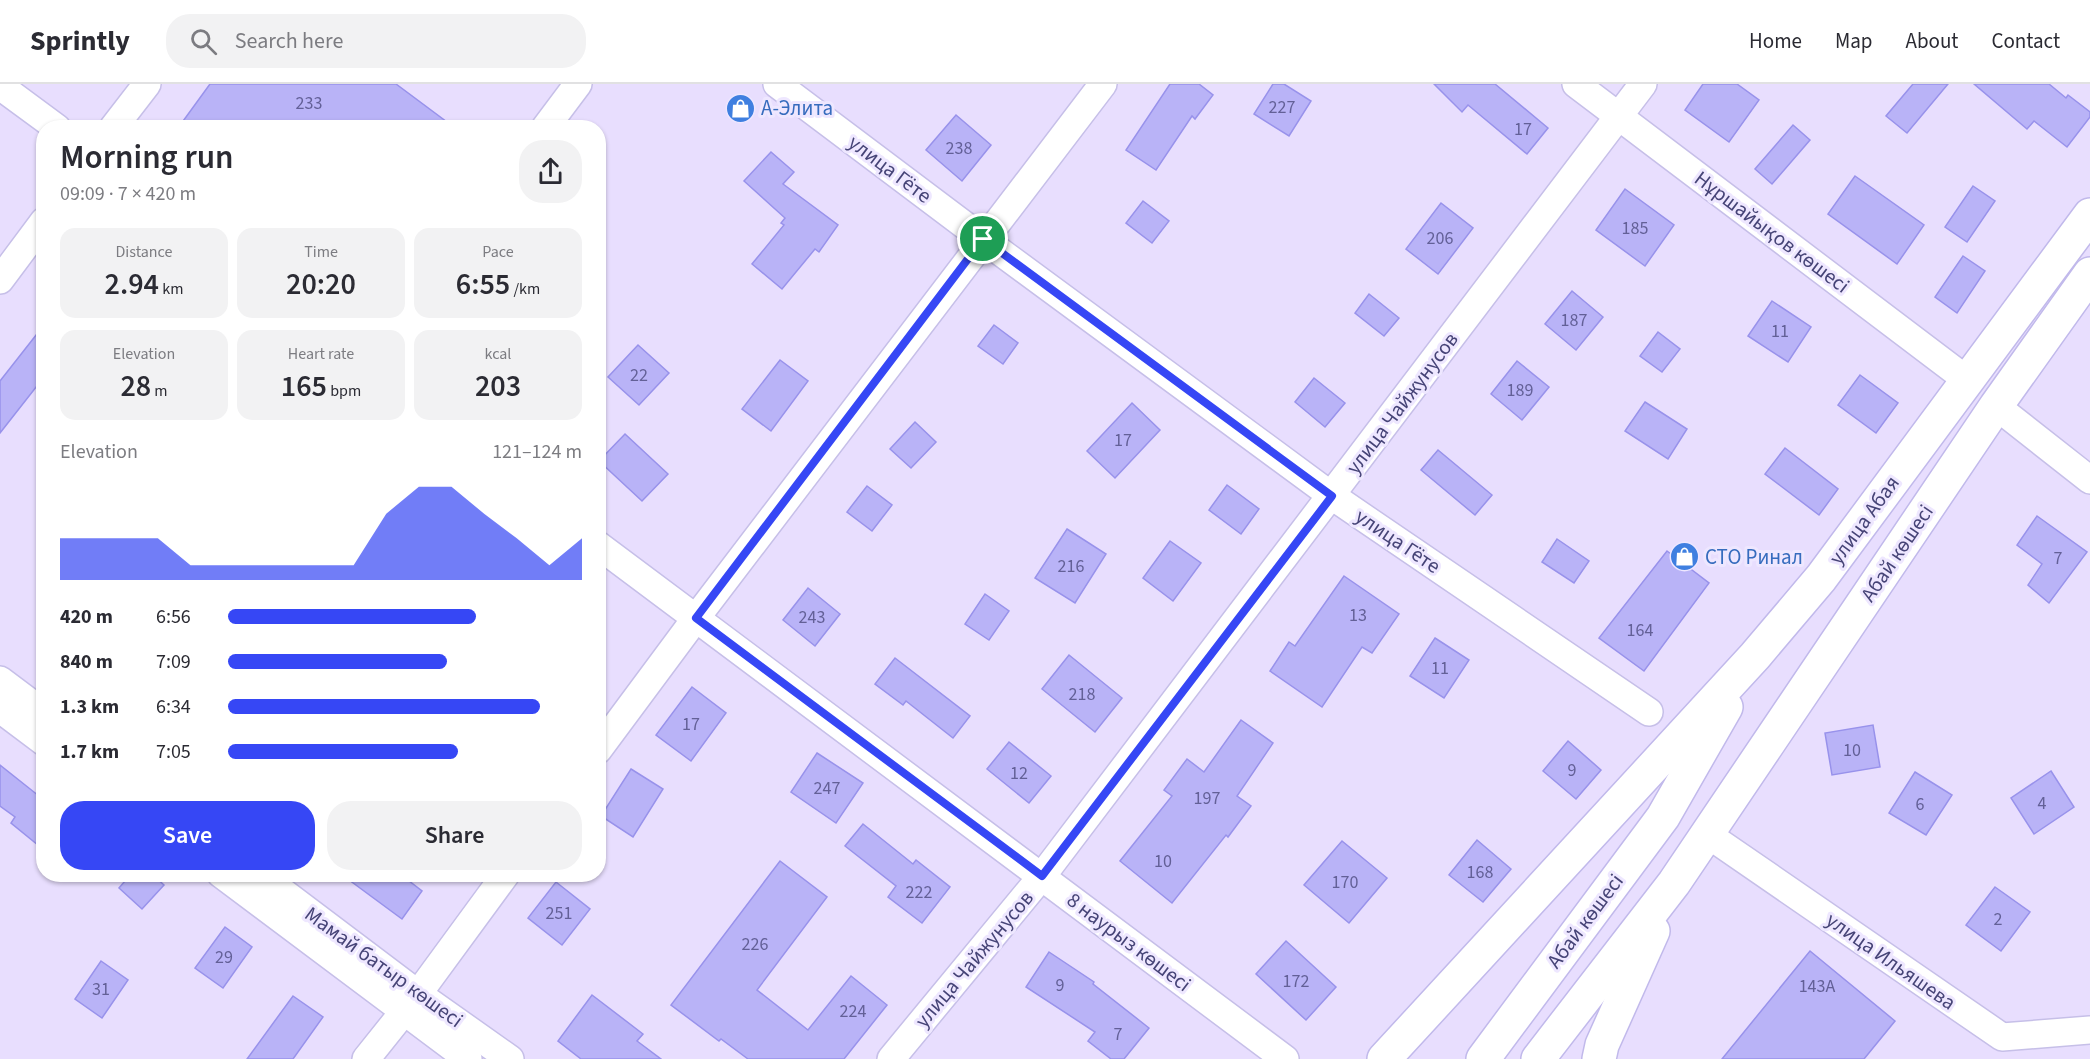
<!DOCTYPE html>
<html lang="en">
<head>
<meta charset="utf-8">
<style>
  body { margin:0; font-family:"Source Sans 3",sans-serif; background:#f2f2f3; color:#2b2b33; height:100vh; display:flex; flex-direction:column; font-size:22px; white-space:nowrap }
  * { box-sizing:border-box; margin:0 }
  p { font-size:20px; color:#7c7c81 }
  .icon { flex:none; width:33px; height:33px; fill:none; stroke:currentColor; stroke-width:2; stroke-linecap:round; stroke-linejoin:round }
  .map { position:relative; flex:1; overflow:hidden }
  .details { position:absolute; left:36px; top:36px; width:570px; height:762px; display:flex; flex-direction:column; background:#fff; border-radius:24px; box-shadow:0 2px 4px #0004 }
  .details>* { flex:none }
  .pin { position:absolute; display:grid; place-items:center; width:51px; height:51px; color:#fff; margin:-26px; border:3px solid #fff; border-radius:50%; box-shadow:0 2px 6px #0007 }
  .round { display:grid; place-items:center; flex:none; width:63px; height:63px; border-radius:24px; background:#f2f2f3 }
  .overview { display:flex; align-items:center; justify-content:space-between; height:102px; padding:0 24px }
  h1 { font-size:33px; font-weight:600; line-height:45px }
  .stats { display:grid; grid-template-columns:repeat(3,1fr); gap:9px; height:102px; padding:6px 24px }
  .stats div { display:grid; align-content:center; border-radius:15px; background:#f2f2f3; text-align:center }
  .stats b { font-size:30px; font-weight:600 }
  .stats small { font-size:16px; font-weight:400 }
  .stats p { font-size:16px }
  .chart { height:168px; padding:12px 24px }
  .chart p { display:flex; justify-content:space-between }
  .chart svg { width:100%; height:108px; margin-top:6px; fill:#3647f5; opacity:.7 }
  .action { display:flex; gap:12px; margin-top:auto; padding:12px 24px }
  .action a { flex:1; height:69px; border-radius:24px; background:#3647f5; color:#fff; font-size:24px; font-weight:600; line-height:69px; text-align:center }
  .action a+a { background:#f2f2f3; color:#2b2b33 }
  ul { padding:0 24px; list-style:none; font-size:20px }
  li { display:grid; grid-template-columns:96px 72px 1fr; align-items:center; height:45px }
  li i { height:15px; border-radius:8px; background:#3647f5 }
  header { display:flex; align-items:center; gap:36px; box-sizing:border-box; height:84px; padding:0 30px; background:#fff; border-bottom:2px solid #e1e1e2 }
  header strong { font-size:28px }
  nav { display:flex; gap:33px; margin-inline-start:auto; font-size:21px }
  .search { width:420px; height:54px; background:#f2f2f3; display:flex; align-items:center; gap:15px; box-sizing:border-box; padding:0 21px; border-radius:24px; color:#7c7c81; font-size:22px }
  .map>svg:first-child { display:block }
  .building { fill:#b9b3f7; stroke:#9892eb; stroke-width:1.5 }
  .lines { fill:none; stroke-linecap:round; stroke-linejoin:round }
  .street-casing { stroke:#c6bfe8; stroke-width:30 }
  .secondary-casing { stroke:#c1b9eb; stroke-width:36 }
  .street { stroke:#fff; stroke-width:27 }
  .secondary { stroke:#fff; stroke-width:33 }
  .route-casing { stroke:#fff; stroke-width:12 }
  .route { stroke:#3647f5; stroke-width:8 }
  .labels { text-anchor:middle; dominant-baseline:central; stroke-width:6; stroke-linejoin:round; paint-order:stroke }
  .number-label { font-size:18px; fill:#636097 }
  .shop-label { font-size:21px; fill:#366cbe; stroke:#eee7ff; text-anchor:start }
  .street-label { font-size:21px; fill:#464477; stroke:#eee7ff }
</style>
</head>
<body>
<header>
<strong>Sprintly</strong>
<div class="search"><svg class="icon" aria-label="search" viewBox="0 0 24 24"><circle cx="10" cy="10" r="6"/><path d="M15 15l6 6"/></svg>Search here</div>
<nav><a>Home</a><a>Map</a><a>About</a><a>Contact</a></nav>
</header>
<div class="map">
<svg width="2090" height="975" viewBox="0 0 2090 975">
  <rect width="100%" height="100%" fill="#e8defe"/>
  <g class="building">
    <path d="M210,0h186l59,44h-277z"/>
    <path d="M1170,0h29l14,11 -18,24 -3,-3 -36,54 -30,-20z"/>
    <path d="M1273,0h11l27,17 -22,35 -35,-22z"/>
    <path d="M1434,0h61l53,44 -21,26 -59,-49 -6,7z"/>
    <path d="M1703,0h34l22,16 -30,42 -44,-32z"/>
    <path d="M1913,0h35l-41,49 -21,-17z"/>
    <path d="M1974,0h75l17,14 2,-3 22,17v5l-23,30 -33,-26 -7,8z"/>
    <path d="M956,31l35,30 -29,36 -36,-31z"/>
    <path d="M1793,41l17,15 -38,44 -17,-15z"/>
    <path d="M771,68l23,20 -11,12 55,41 -19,27 -4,-3 -33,40 -30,-25 32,-39 -3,-2 4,-5 -41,-37z"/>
    <path d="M1855,92l69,49 -27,39 -69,-50z"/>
    <path d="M1973,102l22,15 -28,41 -22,-15z"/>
    <path d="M1625,105l49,36 -29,41 -49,-36z"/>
    <path d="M1143,117l26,20 -17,22 -26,-20z"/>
    <path d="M1441,119l32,25 -35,46 -32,-25z"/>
    <path d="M1963,172l22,15 -28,42 -22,-16z"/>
    <path d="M1572,207l31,26 -27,33 -31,-26z"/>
    <path d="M1369,210l30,24 -15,18 -29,-23z"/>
    <path d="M1772,217l39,26 -23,35 -40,-26z"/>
    <path d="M44,241v52l-44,56v-52z"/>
    <path d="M994,241l24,18 -15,21 -25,-18z"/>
    <path d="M1658,248l22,17 -18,23 -22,-16z"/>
    <path d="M638,261l31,28 -30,32 -31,-28z"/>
    <path d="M780,276l28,21 -37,50 -29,-22z"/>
    <path d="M1517,277l32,26 -27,33 -31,-26z"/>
    <path d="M1860,291l38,28 -22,30 -38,-28z"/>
    <path d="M1314,294l31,25 -20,24 -30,-25z"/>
    <path d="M1645,318l42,27 -19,30 -43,-28z"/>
    <path d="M1132,319l28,27 -45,48 -28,-27z"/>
    <path d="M915,338l21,20 -25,26 -21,-19z"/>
    <path d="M625,350l43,40 -26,27 -43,-40z"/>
    <path d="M1785,364l53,41 -19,26 -54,-41z"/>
    <path d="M1438,366l54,45 -17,20 -54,-45z"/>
    <path d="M1227,401l32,24 -18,25 -32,-24z"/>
    <path d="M867,402l25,19 -20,26 -25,-19z"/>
    <path d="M2037,432l50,36 -38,51 -21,-18 14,-21 -25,-19z"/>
    <path d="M1067,445l39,25 -31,49 -40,-25z"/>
    <path d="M1557,455l32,22 -15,22 -32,-21z"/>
    <path d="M1170,457l31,22 -28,38 -30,-23z"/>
    <path d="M1667,467l42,32 -65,88 -45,-33z"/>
    <path d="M1344,492l55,38 -27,39 -10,-6 -40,60 -52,-36 19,-29 6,4z"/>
    <path d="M808,504l32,26 -25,32 -32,-26z"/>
    <path d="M985,510l24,17 -20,29 -24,-16z"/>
    <path d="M1435,554l34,22 -25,38 -34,-22z"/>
    <path d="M1069,571l53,43 -27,34 -53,-43z"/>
    <path d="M895,574l75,58 -17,22 -47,-37 -3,4 -28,-21z"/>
    <path d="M692,603l34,26 -35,48 -35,-26z"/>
    <path d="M1241,636l32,23 -36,53 14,10 -23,31 -2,-2 -54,68 -52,-42 52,-65 -8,-6 23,-31 17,13z"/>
    <path d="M1873,641l7,42 -48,8 -7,-42z"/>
    <path d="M1568,657l33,29 -25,29 -33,-28z"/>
    <path d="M1009,658l42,34 -22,27 -42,-34z"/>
    <path d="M817,669l46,30 -27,40 -45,-31z"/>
    <path d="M0,681l44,35v50l-33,-27 4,-6 -15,-11z"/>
    <path d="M631,685l32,20 -30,48 -32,-21z"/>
    <path d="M2051,687l23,36 -40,27 -23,-36z"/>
    <path d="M1915,688l37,23 -26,40 -37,-22z"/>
    <path d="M863,740l50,40 3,-4 34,27 -28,36 -34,-26 8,-11 -51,-40z"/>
    <path d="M1477,756l34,29 -28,33 -34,-27z"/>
    <path d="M1342,757l45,37 -38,45 -45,-38z"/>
    <path d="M780,777l47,36 -70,93 51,40 43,-54 36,29 -43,54h-96l-27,-20 -2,2 -48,-36z"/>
    <path d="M131,790h21l12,11 -22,24 -23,-21z"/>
    <path d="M341,790h59l22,17 -20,28z"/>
    <path d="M556,798l34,27 -28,36 -34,-27z"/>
    <path d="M1995,803l35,25 -29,39 -35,-26z"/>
    <path d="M225,843l27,20 -29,41 -28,-20z"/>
    <path d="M1286,857l50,46 -30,33 -50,-46z"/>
    <path d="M1810,867l85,70 -31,38h-142z"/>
    <path d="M1049,868l45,30 -1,2 56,44 -25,31h-13l-23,-18 7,-9 -69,-45z"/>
    <path d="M101,877l27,19 -26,38 -27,-19z"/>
    <path d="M592,911l51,39 -6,7 24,18h-80l-23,-18z"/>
    <path d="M293,912l30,21 -30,42h-46z"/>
  </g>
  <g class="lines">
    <defs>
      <g id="street">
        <path d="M777,0l206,155 349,257 317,216"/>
        <path d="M1576,0l391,296"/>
        <path d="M0,2l57,42"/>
        <path d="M113,44l34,-44"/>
        <path d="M545,44l33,-44"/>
        <path d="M0,196l44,-59"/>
        <path d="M1996,322l94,74"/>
        <path d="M598,461l687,514"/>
        <path d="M0,596l44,33"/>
        <path d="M0,625l44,33"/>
        <path d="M598,666l98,-132 407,-534"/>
        <path d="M1707,750l295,203 88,-7"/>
        <path d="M221,790l247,185"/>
        <path d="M259,790l159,120 92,65"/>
        <path d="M366,975l52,-65 88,-120"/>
        <path d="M891,975l151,-183 601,-792"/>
      </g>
      <g id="secondary">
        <path d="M1384,975l371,-403 66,-78 269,-363"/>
        <path d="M1483,975l180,-242 63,-110"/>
        <path d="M1538,975l136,-176 322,-477 94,-132"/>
        <path d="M1599,975l3,-14 51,-114"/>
      </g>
    </defs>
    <use href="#street" class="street-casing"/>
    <use href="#secondary" class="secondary-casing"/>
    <use href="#street" class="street"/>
    <use href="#secondary" class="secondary"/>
  </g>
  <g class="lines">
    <defs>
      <path id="route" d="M983,155l349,257 -290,380 -346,-258z"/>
    </defs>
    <use href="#route" class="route-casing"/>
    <use href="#route" class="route"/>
  </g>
  <defs>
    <symbol id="shop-disc" viewBox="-11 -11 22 22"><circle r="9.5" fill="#3f7fe0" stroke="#eee7ff"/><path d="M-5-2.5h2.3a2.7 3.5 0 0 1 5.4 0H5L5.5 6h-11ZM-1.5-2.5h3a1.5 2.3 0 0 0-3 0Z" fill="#fff"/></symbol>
  </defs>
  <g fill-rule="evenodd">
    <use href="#shop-disc" x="724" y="8" width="33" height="33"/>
    <use href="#shop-disc" x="1668" y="456" width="33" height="33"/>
  </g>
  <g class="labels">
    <g class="number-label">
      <text x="309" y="19">233</text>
      <text x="1282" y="23">227</text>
      <text x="1523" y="45">17</text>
      <text x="959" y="64">238</text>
      <text x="1635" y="144">185</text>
      <text x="1440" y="154">206</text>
      <text x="1574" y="236">187</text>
      <text x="1780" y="247">11</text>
      <text x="639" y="291">22</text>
      <text x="1520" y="306">189</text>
      <text x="1123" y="356">17</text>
      <text x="2058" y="474">7</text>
      <text x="1071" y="482">216</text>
      <text x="1358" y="531">13</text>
      <text x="812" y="533">243</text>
      <text x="1640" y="546">164</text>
      <text x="1440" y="584">11</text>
      <text x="1082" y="610">218</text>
      <text x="691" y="640">17</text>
      <text x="1852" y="666">10</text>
      <text x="1572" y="686">9</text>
      <text x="1019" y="689">12</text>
      <text x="827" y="704">247</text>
      <text x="1207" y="714">197</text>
      <text x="2042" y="719">4</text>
      <text x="1920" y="720">6</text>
      <text x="1163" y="777">10</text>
      <text x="1480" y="788">168</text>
      <text x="1345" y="798">170</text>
      <text x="919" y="808">222</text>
      <text x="559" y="829">251</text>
      <text x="1998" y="835">2</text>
      <text x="755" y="860">226</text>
      <text x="224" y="873">29</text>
      <text x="1296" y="897">172</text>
      <text x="1060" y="901">9</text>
      <text x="1817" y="902">143А</text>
      <text x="101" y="905">31</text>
      <text x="853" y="927">224</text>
      <text x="1118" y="950">7</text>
    </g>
    <g class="shop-label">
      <text x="761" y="24">А-Элита</text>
      <text x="1705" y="473">СТО Ринал</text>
    </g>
    <g class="street-label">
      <text transform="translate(890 85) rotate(37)">улица Гёте</text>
      <text transform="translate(1772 148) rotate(37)">Нұршайықов көшесі</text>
      <text transform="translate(1402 319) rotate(-53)">улица Чайжунусов</text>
      <text transform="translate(1864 436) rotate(-54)">улица Абая</text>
      <text transform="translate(1398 457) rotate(34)">улица Гёте</text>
      <text transform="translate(1897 469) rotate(-56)">Абай көшесі</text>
      <text transform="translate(1585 837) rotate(-53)">Абай көшесі</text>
      <text transform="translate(1129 858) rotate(37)">8 наурыз көшесі</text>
      <text transform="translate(974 875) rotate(-50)">улица Чайжунусов</text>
      <text transform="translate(1891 877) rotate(35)">улица Ильяшева</text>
      <text transform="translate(384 883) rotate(36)">Мамай батыр көшесі</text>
    </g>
  </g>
</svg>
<div class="pin" style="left:983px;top:155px;background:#1e9e55"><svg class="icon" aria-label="arrive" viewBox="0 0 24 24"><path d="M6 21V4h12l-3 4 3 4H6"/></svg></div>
<section class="details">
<div class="overview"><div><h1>Morning run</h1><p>09:09 · 7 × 420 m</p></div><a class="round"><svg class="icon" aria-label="share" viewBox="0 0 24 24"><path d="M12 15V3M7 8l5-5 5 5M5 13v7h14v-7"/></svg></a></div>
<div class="stats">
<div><p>Distance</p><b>2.94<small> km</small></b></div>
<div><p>Time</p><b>20:20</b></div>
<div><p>Pace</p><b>6:55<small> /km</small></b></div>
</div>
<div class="stats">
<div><p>Elevation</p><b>28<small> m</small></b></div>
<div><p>Heart rate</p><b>165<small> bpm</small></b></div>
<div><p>kcal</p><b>203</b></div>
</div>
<div class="chart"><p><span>Elevation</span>121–124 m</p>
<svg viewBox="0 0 160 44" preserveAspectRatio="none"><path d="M0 44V27L10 27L20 27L30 27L40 38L50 38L60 38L70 38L80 38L90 38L100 17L110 6L120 6L130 17L140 27L150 38L160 27V44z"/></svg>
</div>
<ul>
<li><b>420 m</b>6:56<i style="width:70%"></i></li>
<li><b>840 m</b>7:09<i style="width:62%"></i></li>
<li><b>1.3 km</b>6:34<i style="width:88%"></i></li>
<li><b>1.7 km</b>7:05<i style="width:65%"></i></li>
</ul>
<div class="action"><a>Save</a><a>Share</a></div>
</section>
</div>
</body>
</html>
